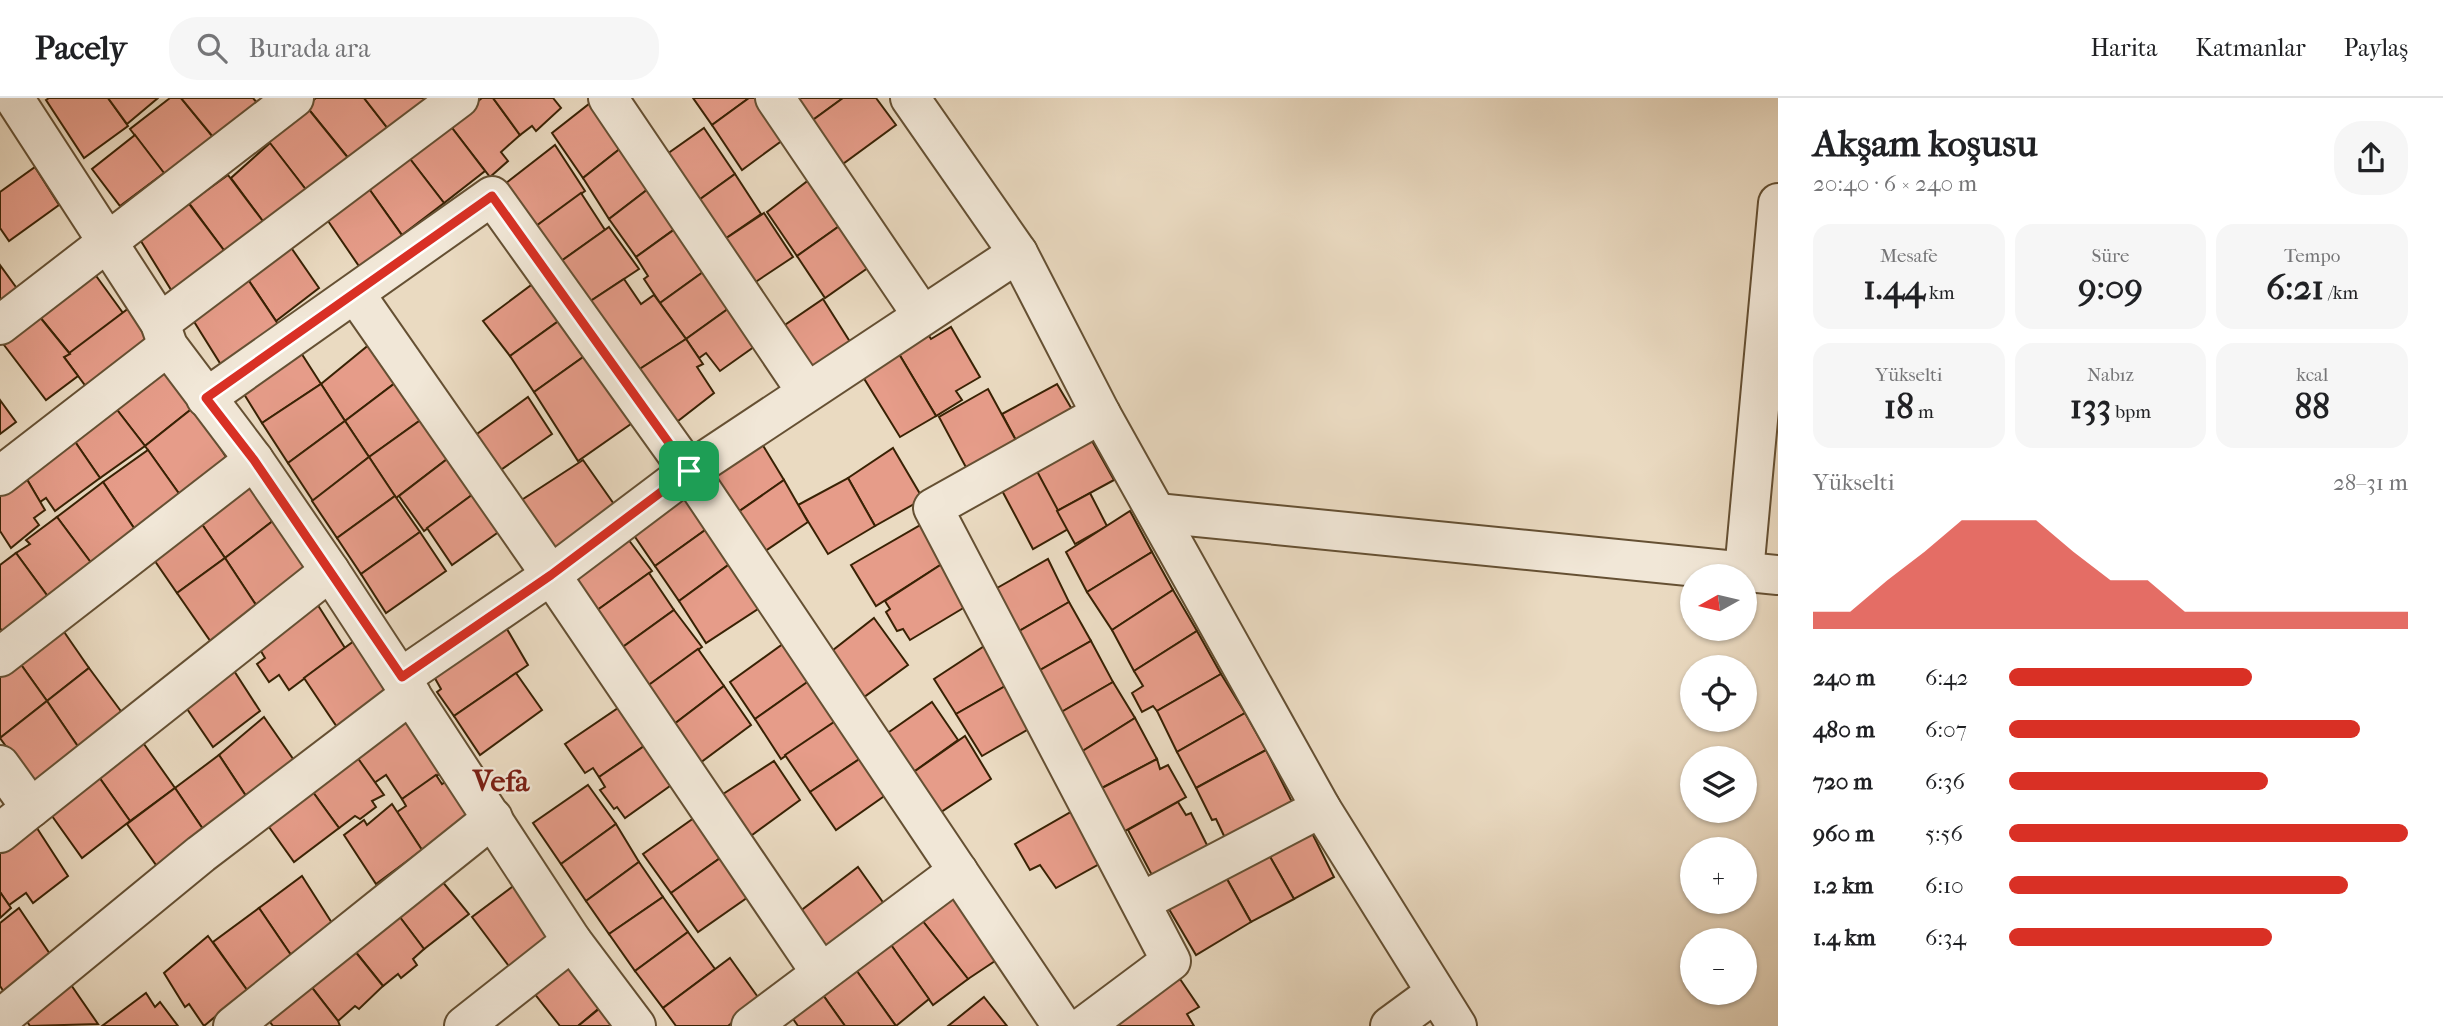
<!DOCTYPE html>
<html lang="tr">
<head>
<meta charset="utf-8">
<style>
  body { margin:0; font-family:"IM FELL French Canon",serif; background:#f6f6f6; color:#202124; height:100vh; display:flex; flex-direction:column; font-size:26px; white-space:nowrap }
  * { box-sizing:border-box; margin:0 }
  p { font-size:23px; color:#757577 }
  .icon { flex:none; width:38px; height:38px; fill:none; stroke:currentColor; stroke-width:2; stroke-linecap:round; stroke-linejoin:round }
  .map { position:relative; flex:1; overflow:hidden }
  .drawer { display:flex; flex-direction:column; background:#fff; width:665px }
  .drawer>* { flex:none }
  .needle { width:46px; rotate:262deg }
  .tools { position:absolute; left:1680px; top:466px; display:grid; gap:14px }
  .tools a { display:grid; place-items:center; width:77px; height:77px; border-radius:50%; background:#fff; box-shadow:0 2px 5px #0004; font-size:35px }
  .pin { position:absolute; display:grid; place-items:center; width:60px; height:60px; color:#fff; margin:-30px; border-radius:14px; box-shadow:0 4px 10px #0006 }
  .round { display:grid; place-items:center; flex:none; width:74px; height:74px; border-radius:28px; background:#f6f6f6 }
  .summary { display:flex; align-items:center; justify-content:space-between; height:119px; padding:0 35px }
  h1 { font-size:38px; font-weight:800; line-height:52px }
  .metrics { display:grid; grid-template-columns:repeat(3,1fr); gap:10px; height:119px; padding:7px 35px }
  .metrics div { display:grid; align-content:center; border-radius:18px; background:#f6f6f6; text-align:center }
  .metrics b { font-size:35px; font-weight:800 }
  .metrics small { font-size:19px; font-weight:400 }
  .metrics p { font-size:19px }
  .chart { height:196px; padding:14px 35px }
  .chart p { display:flex; justify-content:space-between }
  .chart svg { width:100%; height:126px; margin-top:7px; fill:#d93025; opacity:.7 }
  ul { padding:0 35px; list-style:none; font-size:23px }
  li { display:grid; grid-template-columns:112px 84px 1fr; align-items:center; height:52px }
  li i { height:18px; border-radius:9px; background:#d93025 }
  header { display:flex; align-items:center; gap:42px; box-sizing:border-box; height:98px; padding:0 35px; background:#fff; border-bottom:2px solid #e0e0e0 }
  header strong { font-size:33px }
  nav { display:flex; gap:38px; margin-inline-start:auto; font-size:24px }
  .search { width:490px; height:63px; background:#f6f6f6; display:flex; align-items:center; gap:18px; box-sizing:border-box; padding:0 24px; border-radius:28px; color:#757577; font-size:26px }
  main { display:flex; flex:1; min-height:0 }
  .map>svg:first-child { display:block }
  .building { fill:#e69c89; stroke:#392204; stroke-width:2 }
  .lines { fill:none; stroke-linecap:round; stroke-linejoin:round }
  .minor-casing { stroke:#655033; stroke-width:42 }
  .minor { stroke:#f1e7d7; stroke-width:38 }
  .route-casing { stroke:#fff; stroke-width:14 }
  .route { stroke:#d93025; stroke-width:9 }
  .labels { text-anchor:middle; dominant-baseline:central; stroke-width:5; stroke-linejoin:round; paint-order:stroke }
  .district-label { font-size:30px; font-weight:bold; fill:#7a1f14; stroke:#f1e7d7 }
</style>
</head>
<body>
<header>
<strong>Pacely</strong>
<div class="search"><svg class="icon" aria-label="search" viewBox="0 0 24 24"><circle cx="10" cy="10" r="6"/><path d="M15 15l6 6"/></svg>Burada ara</div>
<nav><a>Harita</a><a>Katmanlar</a><a>Paylaş</a></nav>
</header>
<main>
<div class="map">
<svg width="1778" height="928" viewBox="0 0 1778 928">
  <rect width="100%" height="100%" fill="#eadac1"/>
  <filter id="stains"><feTurbulence type="fractalNoise" baseFrequency=".00286" numOctaves="4"/><feColorMatrix values="0 0 0 0 .2 0 0 0 0 .09 0 0 0 0 .02 0 0 0 .5 -.17"/></filter>
  <radialGradient id="worn" r=".72"><stop offset=".6" stop-color="#630" stop-opacity="0"/><stop offset="1" stop-color="#630" stop-opacity=".3"/></radialGradient>
  <g class="building">
    <path d="M49,0h59l20,28 -44,32 -38,-58z"/>
    <path d="M108,0h50l-31,26z"/>
    <path d="M170,0h11l32,39 -47,39 -36,-47z"/>
    <path d="M181,0h72l5,6 -45,33z"/>
    <path d="M316,0h48l25,32 -40,29 -43,-53z"/>
    <path d="M364,0h66l-41,32z"/>
    <path d="M482,0h11l27,37 -19,17 7,9 -18,16 -41,-53z"/>
    <path d="M493,0h60l8,10 -25,23 -4,-5 -12,9z"/>
    <path d="M693,0h56l-37,27z"/>
    <path d="M749,0h9l29,39 -45,33 -30,-45z"/>
    <path d="M787,0h56l-37,27z"/>
    <path d="M843,0h33l20,27 -60,44 -30,-44z"/>
    <path d="M594,2l32,44 -43,34 -31,-45z"/>
    <path d="M306,8l43,53 -42,32 -42,-54z"/>
    <path d="M449,26l36,47 -41,32 -37,-48z"/>
    <path d="M704,30l31,46 -43,31 -32,-46z"/>
    <path d="M135,37l29,38 -44,33 -28,-37z"/>
    <path d="M270,45l37,48 -42,33 -34,-46z"/>
    <path d="M626,46l26,42 -43,33 -26,-41z"/>
    <path d="M555,47l30,46 -53,38 -31,-42z"/>
    <path d="M407,57l37,48 -42,32 -35,-49z"/>
    <path d="M35,69l24,38 -50,36 -9,-13v-36z"/>
    <path d="M735,76l26,40 -42,29 -27,-38z"/>
    <path d="M228,77l37,49 -39,29 -37,-50z"/>
    <path d="M814,78l31,46 -48,34 -30,-44z"/>
    <path d="M367,88l39,55 -43,31 -37,-54z"/>
    <path d="M652,88l28,39 -44,32 -27,-38z"/>
    <path d="M581,95l24,37 -48,34 -25,-35z"/>
    <path d="M183,98l43,57 -53,40 -37,-60z"/>
    <path d="M764,115l29,44 -45,30 -29,-44z"/>
    <path d="M845,124l27,43 -47,33 -28,-42z"/>
    <path d="M682,126l28,43 -50,36 -16,-24 4,-3 -12,-19z"/>
    <path d="M609,129l30,42 -56,37 -26,-42z"/>
    <path d="M290,148l29,42 -43,33 -29,-43z"/>
    <path d="M0,167l21,29 -21,16z"/>
    <path d="M710,169l22,39 -46,33 -26,-36z"/>
    <path d="M94,175l29,40 -53,41 -31,-38z"/>
    <path d="M247,180l35,52 -59,38 -30,-48z"/>
    <path d="M624,181l17,25 13,-9 32,44 -54,35 -49,-68z"/>
    <path d="M538,182l26,37 -54,39 -27,-35z"/>
    <path d="M823,201l29,46 -46,28 -30,-42z"/>
    <path d="M732,208l26,38 -38,27 -14,-18 -7,5 -13,-19z"/>
    <path d="M129,210l24,37 -63,47 -26,-35z"/>
    <path d="M567,217l26,35 -59,42 -24,-36z"/>
    <path d="M39,218l31,38 -6,3 14,19 -32,24 -42,-55z"/>
    <path d="M951,229l29,50 -24,14 6,9 -26,16 -40,-67 30,-18 5,8z"/>
    <path d="M376,241l27,38 -58,44 -24,-37z"/>
    <path d="M686,241l17,25 -6,3 17,26 -45,35 -37,-54z"/>
    <path d="M296,247l25,39 -59,39 -23,-37z"/>
    <path d="M896,251l40,67 -36,21 -40,-65z"/>
    <path d="M593,252l45,69 -60,42 -44,-69z"/>
    <path d="M162,265l32,44 -49,39 -34,-44z"/>
    <path d="M403,279l26,37 -60,43 -24,-36z"/>
    <path d="M321,286l24,37 -57,42 -26,-40z"/>
    <path d="M1057,286l19,32 -57,30 -17,-32z"/>
    <path d="M988,291l31,57 -50,27 -30,-56z"/>
    <path d="M528,299l24,37 -57,40 -25,-35z"/>
    <path d="M0,302l16,22 -16,12z"/>
    <path d="M111,304l34,44 -45,32 -31,-45z"/>
    <path d="M194,309l32,50 -46,38 -35,-49z"/>
    <path d="M429,316l26,39 -59,45 -27,-41z"/>
    <path d="M345,323l24,36 -56,44 -25,-38z"/>
    <path d="M1087,334l27,48 -57,31 -25,-49z"/>
    <path d="M69,335l31,45 -45,33 -9,-13 -6,4 -18,-31z"/>
    <path d="M759,341l25,41 -53,37 -28,-42z"/>
    <path d="M893,350l30,51 -48,27 -27,-48z"/>
    <path d="M148,352l32,45 -44,36 -33,-49z"/>
    <path d="M455,355l25,36 -56,42 -25,-35z"/>
    <path d="M369,359l26,39 -58,42 -25,-37z"/>
    <path d="M583,362l33,47 -62,44 -37,-48z"/>
    <path d="M1032,364l36,67 -35,20 -35,-66z"/>
    <path d="M22,373l23,39 -11,8 5,7 -28,23 -11,-17v-43z"/>
    <path d="M848,380l27,48 -47,28 -30,-49z"/>
    <path d="M247,381l27,41 -49,38 -28,-41z"/>
    <path d="M784,382l24,42 -50,34 -27,-39z"/>
    <path d="M103,384l33,49 -44,33 -35,-47z"/>
    <path d="M480,391l27,37 -55,39 -25,-37z"/>
    <path d="M684,395l24,35 -53,38 -24,-35z"/>
    <path d="M1090,395l17,33 -32,18 -18,-33z"/>
    <path d="M395,398l25,36 -59,42 -24,-36z"/>
    <path d="M1130,413l22,41 -65,40 -21,-40z"/>
    <path d="M57,419l35,47 -43,34 -33,-45 14,-9 -4,-4z"/>
    <path d="M197,419l28,41 -48,35 -27,-39z"/>
    <path d="M274,422l35,50 -51,38 -33,-50z"/>
    <path d="M924,425l21,39 -69,44 -25,-41z"/>
    <path d="M708,430l23,35 -52,38 -24,-35z"/>
    <path d="M420,434l26,39 -60,42 -25,-39z"/>
    <path d="M625,437l27,36 -56,40 -28,-36z"/>
    <path d="M1152,454l21,38 -61,40 -25,-38z"/>
    <path d="M16,455l33,45 -45,36 -4,-6v-63z"/>
    <path d="M225,460l33,50 -47,34 -34,-49z"/>
    <path d="M1048,461l21,43 -55,32 -24,-42z"/>
    <path d="M945,464l25,42 -60,36 -7,-11 -6,2 -11,-19 4,-3 -5,-8z"/>
    <path d="M731,465l33,42 -58,38 -27,-42z"/>
    <path d="M649,475l25,37 -54,39 -24,-38z"/>
    <path d="M1173,492l24,41 -63,40 -22,-41z"/>
    <path d="M314,501l31,49 -56,42 -10,-15 -10,7 -12,-18 8,-6 -10,-17z"/>
    <path d="M1069,504l22,39 -56,32 -21,-39z"/>
    <path d="M674,512l28,37 -56,40 -26,-38z"/>
    <path d="M874,520l34,47 -48,35 -32,-46z"/>
    <path d="M504,526l24,41 -74,51 -17,-24 4,-3 -9,-16z"/>
    <path d="M60,528l29,42 -42,33 -30,-42z"/>
    <path d="M1197,533l24,43 -64,37 -4,-5 -11,6 -10,-19 11,-7 -9,-15z"/>
    <path d="M354,543l34,51 -49,38 -35,-52z"/>
    <path d="M787,543l24,39 -56,39 -25,-37z"/>
    <path d="M992,543l24,39 -60,34 -22,-35z"/>
    <path d="M1091,543l22,41 -55,32 -23,-41z"/>
    <path d="M698,551l26,37 -55,42 -23,-41z"/>
    <path d="M17,561l30,42 -47,37v-66z"/>
    <path d="M229,565l31,48 -47,36 -32,-47z"/>
    <path d="M89,570l34,46 -44,34 -32,-47z"/>
    <path d="M516,575l26,37 -62,45 -26,-39z"/>
    <path d="M1221,576l24,39 -68,39 -20,-41z"/>
    <path d="M813,580l26,41 -58,40 -26,-40z"/>
    <path d="M1016,582l23,43 -57,33 -26,-42z"/>
    <path d="M1113,584l22,36 -54,34 -23,-38z"/>
    <path d="M724,588l27,39 -55,41 -27,-38z"/>
    <path d="M47,603l32,47 -46,36 -33,-46z"/>
    <path d="M932,604l26,38 -50,36 -26,-39z"/>
    <path d="M624,606l26,38 -51,35 -6,-9 -8,5 -20,-29z"/>
    <path d="M403,613l41,60 -42,28 -16,-24 -12,8 -22,-33z"/>
    <path d="M1245,615l21,37 -70,38 -19,-36z"/>
    <path d="M843,618l24,38 -57,38 -25,-37z"/>
    <path d="M264,619l34,49 -48,36 -31,-47z"/>
    <path d="M1135,620l22,41 -55,29 -21,-36z"/>
    <path d="M965,638l26,43 -56,37 -27,-40z"/>
    <path d="M139,639l36,51 -45,33 -36,-51z"/>
    <path d="M650,644l27,39 -52,37 -8,-11 -3,2 -14,-19 5,-3 -6,-10z"/>
    <path d="M352,652l32,45 -12,6 4,6 -16,12 -5,-3 -16,12 -29,-40z"/>
    <path d="M1266,652l27,54 -67,36 -10,-21 -4,1 -16,-32z"/>
    <path d="M867,656l23,38 -54,38 -26,-38z"/>
    <path d="M219,657l31,47 -43,33 -32,-47z"/>
    <path d="M1157,661l3,10 8,-4 18,32 -63,35 -21,-44z"/>
    <path d="M774,663l26,39 -52,38 -28,-42z"/>
    <path d="M94,672l36,51 -48,37 -35,-49z"/>
    <path d="M436,677l6,9 6,-4 24,34 -50,36 -25,-38 9,-6 -4,-7z"/>
    <path d="M588,687l28,39 -55,40 -28,-41z"/>
    <path d="M175,690l32,47 -46,37 -34,-48z"/>
    <path d="M310,690l29,40 -45,34 -30,-42z"/>
    <path d="M1178,704l8,13 5,-2 19,38 -56,28 -26,-49z"/>
    <path d="M392,706l30,46 -46,34 -32,-49 20,-15 3,5z"/>
    <path d="M1083,707l27,53 -54,30 -16,-23 -10,5 -15,-26z"/>
    <path d="M701,715l22,43 -52,37 -28,-39z"/>
    <path d="M33,724l35,54 -35,27 -7,-10 -17,12 -9,-13v-44z"/>
    <path d="M1307,725l27,54 -40,22 -29,-51z"/>
    <path d="M616,726l23,38 -53,39 -25,-37z"/>
    <path d="M1265,750l29,51 -43,23 -28,-50z"/>
    <path d="M723,758l28,39 -53,37 -27,-39z"/>
    <path d="M639,764l24,35 -54,37 -23,-33z"/>
    <path d="M858,769l29,41 -59,44 -29,-40z"/>
    <path d="M1223,774l28,50 -55,33 -30,-51z"/>
    <path d="M437,777l32,39 -45,35 -31,-41z"/>
    <path d="M302,778l30,47 -41,32 -32,-47z"/>
    <path d="M516,786l38,52 -43,33 -39,-52z"/>
    <path d="M954,789l47,70 -33,22 -50,-64z"/>
    <path d="M0,794l11,16 -11,10z"/>
    <path d="M663,799l25,35 -53,39 -26,-37z"/>
    <path d="M19,810l35,52 -48,35 -6,-9v-63z"/>
    <path d="M259,810l32,47 -44,35 -34,-48z"/>
    <path d="M393,810l31,41 -11,10 4,6 -16,13 -3,-4 -15,12 -33,-41z"/>
    <path d="M918,817l50,64 -35,26 -44,-63z"/>
    <path d="M688,834l27,37 -52,39 -28,-37z"/>
    <path d="M208,838l39,54 -43,36 -15,-22 -4,3 -21,-34z"/>
    <path d="M889,844l40,57 -33,27 -45,-63z"/>
    <path d="M350,847l33,41 -24,23 -4,-3 -17,15 -34,-44z"/>
    <path d="M570,858l34,48 -26,22h-18l-30,-38z"/>
    <path d="M730,860l30,42 -32,26h-52l-13,-18z"/>
    <path d="M854,869l42,59h-51l-22,-31z"/>
    <path d="M67,881l31,45 -68,2 -6,-9z"/>
    <path d="M1180,881l19,28 -12,7 7,12h-87z"/>
    <path d="M306,882l32,41 2,5h-67l-9,-12z"/>
    <path d="M146,895l9,14 5,-5 18,24h-76z"/>
    <path d="M823,897l22,31h-47l-7,-10z"/>
    <path d="M984,899l23,29h-59z"/>
    <path d="M599,911l13,17h-34z"/>
  </g>
  <g class="lines">
    <defs>
      <g id="minor">
        <path d="M14,0l146,225 8,23 86,114 76,111 242,370 64,85"/>
        <path d="M608,0l198,293"/>
        <path d="M775,0l147,217"/>
        <path d="M910,0l108,155 83,161 220,394 136,218"/>
        <path d="M356,197l195,280 270,398"/>
        <path d="M160,225l299,-225"/>
        <path d="M0,227l294,-227"/>
        <path d="M206,300l286,-202 197,275 373,555"/>
        <path d="M0,378l168,-130"/>
        <path d="M1157,415l621,62"/>
        <path d="M1744,474l34,-369"/>
        <path d="M0,559l254,-197"/>
        <path d="M402,579l149,-102 138,-104 329,-218"/>
        <path d="M0,667l31,43 299,-237"/>
        <path d="M0,735l31,-25"/>
        <path d="M1141,804l180,-94"/>
        <path d="M0,921l201,-165 210,-160"/>
        <path d="M233,928l260,-208"/>
        <path d="M464,928l108,-85"/>
        <path d="M751,928l207,-155"/>
        <path d="M1084,928l87,-65 -238,-453 168,-94"/>
        <path d="M1390,928l45,-33"/>
      </g>
    </defs>
    <use href="#minor" class="minor-casing"/>
    <use href="#minor" class="minor"/>
  </g>
  <g class="lines">
    <defs>
      <path id="route" d="M492,98l197,275 -138,104 -149,102 -148,-217 -48,-62z"/>
    </defs>
    <use href="#route" class="route-casing"/>
    <use href="#route" class="route"/>
  </g>
  <g class="labels">
    <g class="district-label">
      <text x="501" y="683">Vefa</text>
    </g>
  </g>
  <rect width="100%" height="100%" filter="url(#stains)"/>
  <rect width="100%" height="100%" fill="url(#worn)"/>
</svg>
<div class="tools">
<a><svg class="needle" viewBox="-14 -14 28 28"><path d="M0-13l5 13h-10z" fill="#e53935"/><path d="M0 13l5-13h-10z" fill="#757577"/></svg></a>
<a><svg class="icon" aria-label="locate" viewBox="0 0 24 24"><circle cx="12" cy="12" r="6"/><path d="M12 2v4M12 18v4M2 12h4M18 12h4"/></svg></a>
<a><svg class="icon" aria-label="layers" viewBox="0 0 24 24"><path d="M12 4l9 5-9 5-9-5zM3 14l9 5 9-5"/></svg></a>
<a>+</a>
<a>−</a>
</div>
<div class="pin" style="left:689px;top:373px;background:#1e9e55"><svg class="icon" aria-label="arrive" viewBox="0 0 24 24"><path d="M6 21V4h12l-3 4 3 4H6"/></svg></div>
</div>
<section class="drawer">
<div class="summary"><div><h1>Akşam koşusu</h1><p>20:40 · 6 × 240 m</p></div><a class="round"><svg class="icon" aria-label="share" viewBox="0 0 24 24"><path d="M12 15V3M7 8l5-5 5 5M5 13v7h14v-7"/></svg></a></div>
<div class="metrics">
<div><p>Mesafe</p><b>1.44<small> km</small></b></div>
<div><p>Süre</p><b>9:09</b></div>
<div><p>Tempo</p><b>6:21<small> /km</small></b></div>
</div>
<div class="metrics">
<div><p>Yükselti</p><b>18<small> m</small></b></div>
<div><p>Nabız</p><b>133<small> bpm</small></b></div>
<div><p>kcal</p><b>88</b></div>
</div>
<div class="chart"><p><span>Yükselti</span>28–31 m</p>
<svg viewBox="0 0 160 44" preserveAspectRatio="none"><path d="M0 44V38L10 38L20 27L30 17L40 6L50 6L60 6L70 17L80 27L90 27L100 38L110 38L120 38L130 38L140 38L150 38L160 38V44z"/></svg>
</div>
<ul>
<li><b>240 m</b>6:42<i style="width:61%"></i></li>
<li><b>480 m</b>6:07<i style="width:88%"></i></li>
<li><b>720 m</b>6:36<i style="width:65%"></i></li>
<li><b>960 m</b>5:56<i style="width:100%"></i></li>
<li><b>1.2 km</b>6:10<i style="width:85%"></i></li>
<li><b>1.4 km</b>6:34<i style="width:66%"></i></li>
</ul>
</section>
</main>
</body>
</html>
